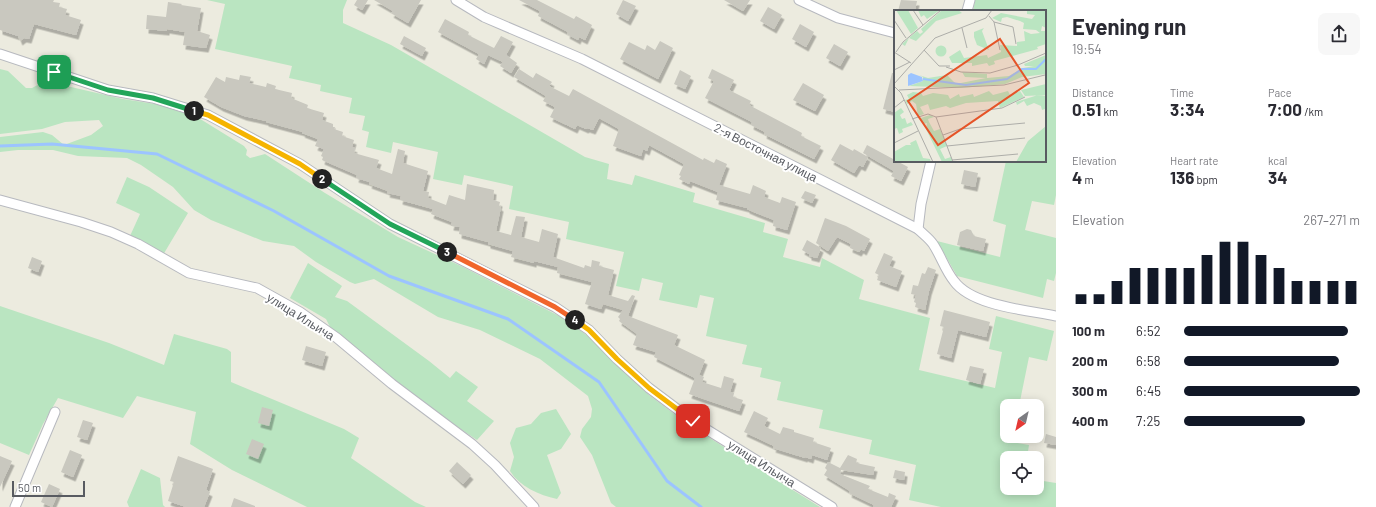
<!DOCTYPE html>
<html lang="en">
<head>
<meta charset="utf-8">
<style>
  body { margin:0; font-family:Barlow,sans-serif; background:#f7f7f7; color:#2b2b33; height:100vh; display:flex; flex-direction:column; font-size:15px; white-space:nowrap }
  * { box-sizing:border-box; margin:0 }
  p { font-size:13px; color:#7c7c81 }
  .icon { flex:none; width:22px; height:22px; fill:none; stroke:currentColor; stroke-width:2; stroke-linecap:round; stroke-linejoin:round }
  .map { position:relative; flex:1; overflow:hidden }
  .sheet { display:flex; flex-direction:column; background:#fff; width:320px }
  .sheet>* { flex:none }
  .needle { width:26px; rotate:214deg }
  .fabs { position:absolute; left:1000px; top:399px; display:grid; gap:8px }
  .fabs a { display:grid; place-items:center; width:44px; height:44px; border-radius:8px; background:#fff; box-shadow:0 2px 10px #0003; font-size:20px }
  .scale { position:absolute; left:12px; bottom:10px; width:73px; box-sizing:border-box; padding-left:4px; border:2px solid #585b61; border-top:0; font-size:11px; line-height:14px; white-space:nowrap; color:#585b61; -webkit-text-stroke:3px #fff; paint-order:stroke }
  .pin { position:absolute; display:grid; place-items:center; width:34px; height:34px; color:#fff; margin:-17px; border-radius:8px; box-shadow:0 2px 6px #0006 }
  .km { position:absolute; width:20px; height:20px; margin:-10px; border-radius:50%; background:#222; color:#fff; font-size:11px; line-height:20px; text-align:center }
  .round { display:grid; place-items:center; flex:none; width:42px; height:42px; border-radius:8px; background:#f7f7f7 }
  .head { display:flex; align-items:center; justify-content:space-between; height:68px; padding:0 16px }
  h1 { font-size:22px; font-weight:700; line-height:30px }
  .stats { display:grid; grid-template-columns:repeat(3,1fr); gap:6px; height:68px; padding:4px 16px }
  .stats div { display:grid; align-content:center }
  .stats b { font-size:17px; font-weight:700 }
  .stats small { font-size:11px; font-weight:400 }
  .stats p { font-size:11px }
  .chart { height:112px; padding:8px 16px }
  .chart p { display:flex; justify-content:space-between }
  .chart svg { width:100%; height:72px; margin-top:4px; stroke:#111827; stroke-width:6 }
  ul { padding:0 16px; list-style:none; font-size:13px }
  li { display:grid; grid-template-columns:64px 48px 1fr; align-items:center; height:30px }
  li i { height:10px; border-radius:5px; background:#111827 }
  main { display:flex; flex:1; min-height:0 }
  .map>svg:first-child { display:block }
  .green { fill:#bae5c1 }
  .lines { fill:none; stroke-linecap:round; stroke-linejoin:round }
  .stream { stroke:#9cc4ff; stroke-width:3 }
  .building { fill:#c9c8bf; filter:url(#shadow) }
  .street-casing { stroke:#b7b9bf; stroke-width:11 }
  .street { stroke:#fff; stroke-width:9 }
  .split-1-casing { stroke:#fff; stroke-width:8 }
  .split-2-casing { stroke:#fff; stroke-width:8 }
  .split-3-casing { stroke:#fff; stroke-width:8 }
  .split-4-casing { stroke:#fff; stroke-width:8 }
  .split-5-casing { stroke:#fff; stroke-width:8 }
  .split-1 { stroke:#22a559; stroke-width:5 }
  .split-2 { stroke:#f5b400; stroke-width:5 }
  .split-3 { stroke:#22a559; stroke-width:5 }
  .split-4 { stroke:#f0652b; stroke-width:5 }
  .split-5 { stroke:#f5b400; stroke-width:5 }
  .labels { text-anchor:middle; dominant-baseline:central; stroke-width:4; stroke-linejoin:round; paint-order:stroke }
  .street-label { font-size:12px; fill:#585b61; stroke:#fff }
  .inset-river { fill:none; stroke:#9cc4ff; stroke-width:2 }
  .inset-road { fill:none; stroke:#adada9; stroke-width:1 }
  .view { fill:#e55428; fill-opacity:0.15; stroke:#e55428; stroke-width:2 }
  .inset-edge { fill:none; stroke:#585b61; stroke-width:2 }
</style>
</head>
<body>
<main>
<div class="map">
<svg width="1056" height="507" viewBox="0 0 1056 507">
  <defs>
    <filter id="shadow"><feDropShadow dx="2.5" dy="4.5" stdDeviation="0" flood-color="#0004"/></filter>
  </defs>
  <rect width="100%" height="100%" fill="#ecebdf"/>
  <g class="green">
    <path d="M207,0h140l-4,10v13l48,22 194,112 24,7 -2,15 25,6 3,-10 60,18 -2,9 72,21 -2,9 25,7 -5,18 37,10 2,-9 42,22 -5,19 71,19 -11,52 76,18 7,-36 -13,-3 7,-33 58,15 -7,30 -18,-4 -10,49h-12v30h6l-1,6 17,3 -2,13h-20v30h30v-8l19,3v24h-115l-32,-7 7,-35 -47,-11 3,-14 -53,-12 4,-18 -46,-10 4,-18 -21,-5 2,-9 -20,-4 5,-19 -41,-9 8,-38 -14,-3 -3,13 -38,-8 4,-17 -21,-5 -3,13 -23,-5 8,-34 -58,-13 3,-17 -60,-13 4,-23 -49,-11 -2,10 -29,-6 5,-27 -45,-10 -2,11 -25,-6 3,-15 -7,-2 3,-14 -16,-3 3,-15 -32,-7 1,-6 -32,-7 3,-12 -77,-17 10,-45z"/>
    <path d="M975,0h81v195l-2,10 -22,-4 -7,29 31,8v35l-2,8 -7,-2 -4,19 -86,-22 -20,-35 63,16 6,-32 -13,-4 13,-60h39v-150h-72z"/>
    <path d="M0,69l8,2 18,17h6l13,-7 78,18 45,7 29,11 47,29 3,4 -1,5 4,3 15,-4 60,39 73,44 65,30 102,52 28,21 56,55 40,30 131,82h-204l-5,-4 -19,-48 -12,-18 2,-8 9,-12 1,-8 -4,-13 -48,-37 -60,-29 -42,-13 -64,-38 -19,5 -5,-2 -34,-20 -22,-16 -31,-5 -52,-21 -17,-10 -21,-23 -32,-22 -14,-7 -49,-2 -25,-6h-35l-18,2v-15l43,-5 9,3 12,10 27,-10 12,-9 -4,-6 -34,2 -23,7 -42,5z"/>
    <path d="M127,177l22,10 39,26 -25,42 -33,-19 10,-22 -24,-11z"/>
    <path d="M308,263l34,23 -7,11 12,4 82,60 21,17 6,-7 22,16 -11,14 27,20 -17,19 -84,-56 -61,-53 -6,-12 -36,-21z"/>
    <path d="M0,306l109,37 55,22 10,-31 53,15 4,3v30l113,47 15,9 -8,20 64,44 11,5h-119l-75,-37 -42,-26 6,-32 -59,-16 -14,22 -65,-20 -15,26 -14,31 -29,-12z"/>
    <path d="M556,409l15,25 -10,15 -14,6 14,38 -4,6c-18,-4 -37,-12 -47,-28l4,-14 -4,-14 6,-15 15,-4 10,-11z"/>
    <path d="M141,469l19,9 3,27 2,2h-36l-2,-5z"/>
  </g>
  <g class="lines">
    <path class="stream" d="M0,146l52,-2 105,10 117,57 115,65 119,43 91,63 68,99 34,26"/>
  </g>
  <g class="building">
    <path d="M0,0h54l-1,2 7,1 -1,4 8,2 -2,6 16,5 -5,15 -42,-11 -5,15 -5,-1 -4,3 -2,-5 -18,-6z"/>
    <path d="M357,0h11l-6,10 -8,-5z"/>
    <path d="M374,0h47l-13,23 -17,-10 2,-2z"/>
    <path d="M519,0h18l37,19 2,-3 16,9 -7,15 -6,-3 -1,3 -11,-6 1,-2 -30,-16 2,-5z"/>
    <path d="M623,0l13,6 -8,15 -12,-7z"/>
    <path d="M724,0h26l-7,11z"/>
    <path d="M901,0l16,1 -2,10h-17z"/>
    <path d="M168,2l14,2 -1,1 20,3 -4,23 13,4 -4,13 -23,-3 2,-13 -18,-3v2l-21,-2 1,-14 19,2z"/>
    <path d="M768,7l14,8 -8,14 -14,-8z"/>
    <path d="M445,19l24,13 -1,3 26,13 7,-12 12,6 -7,13 11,8 -6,10 -11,-7 3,-4 -15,-7 -4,9 -8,-5 3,-5 -41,-22z"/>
    <path d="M800,24l14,8 -8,15 -14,-8z"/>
    <path d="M404,36l22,12 -4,8 -22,-12z"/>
    <path d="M660,41l13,7 -15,31 -38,-20 9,-17 16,8 2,-5 8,5z"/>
    <path d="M834,44l14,8 -8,14 -14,-8z"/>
    <path d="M519,69l14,9 3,-5 16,9 -3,4 20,10 4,-7 130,71 1,-2 10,5 2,-4 11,5 -8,21 31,9 3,-9 13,6 -2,6 16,6 2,-6 14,5 -9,28 -14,-4 1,-6 -18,-7 -9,-4v-1l-31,-8 2,-8 -28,-11 -1,3 -10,-5 2,-3 -2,-1 5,-11 -35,-19 -2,6 -4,-2 -2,7 -28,-10 6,-17 -20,-11 -6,12 -6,-2 -1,1 -9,-4 -2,4 -25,-12 5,-10 -12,-6 3,-5 -32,-19z"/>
    <path d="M712,69l22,11 -5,10 22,11 -2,4 53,28 -1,3 20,10 -7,13 -50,-25 1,-2 -14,-7 1,-3 -47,-24 9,-17 -6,-3z"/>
    <path d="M680,70l11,6 -6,13 -11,-5z"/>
    <path d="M892,73h3v39l-12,-3z"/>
    <path d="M240,75l11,2 -2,6 17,4 1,-4 9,3 -1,3 17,4 -1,5 17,7 -1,3 17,5 -2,7 11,4v3h2l-1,2 9,3 -1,4 12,4 -2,7 3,1 -1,5 25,7 -3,8 16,6 6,-25 7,2 -2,12 25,8 -5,20 6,1 -1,6 18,7 3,-10 16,5 2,-16 27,6 -1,10 7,2 -1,4 2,1 -5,24 15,4 5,-19 9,1 -4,20 18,5 3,-13 16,5 -5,23 31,11 1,-3 6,2 1,-7 8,2 -1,4 15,4 -6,25 20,6 4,-6 3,1 -7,20 50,19 -4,10 31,15 -6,15 5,2 -2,5 19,6 3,-12 10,3 -4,13 4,1 -1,4 10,3 -4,11 -50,-17 6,-16 -41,-21 2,-5 -23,-7 4,-11 -18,-13 1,-2 -2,-2 5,-7 -20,-6 -2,5 -16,-5 7,-22 -35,-9 1,-6 -24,-6v2l-23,-6 2,-6 -25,-7v-2l-29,-8 1,-7 -9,-1 1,-4 -21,-8 2,-5 -33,-9 1,-4 -14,-3 1,-2 -19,-7 1,-2 -14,-4 1,-3 -35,-15 1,-3 -2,-1 3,-7 -9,-3 3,-7 -16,-6 1,-1 -37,-10v-1l-22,-5 -23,-9 -17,-10 12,-20 9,5 1,-5 13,3z"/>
    <path d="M803,83l21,12 -9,16 -22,-11z"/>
    <path d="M840,144l13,7 1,-2 14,8 -5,10 -4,-2 -5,8 -23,-13z"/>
    <path d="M867,145l41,22 -7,14 -10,-5 3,-5 -31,-18z"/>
    <path d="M964,170l14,3 -3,14 -14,-3z"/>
    <path d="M805,191l11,4 -4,8 -11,-5z"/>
    <path d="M825,218l21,8 24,13 -6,12 -3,-2 -2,3 -9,-4 1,-4 -14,-7 -9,14 -12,-8z"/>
    <path d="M967,229l4,1 3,6 12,3 -3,12 -26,-6 3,-13z"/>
    <path d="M807,240l14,8 -4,10 -8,-2v-2l-7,-4z"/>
    <path d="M884,253l9,4 -4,9 13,5 -6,16 -19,-7 2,-5 -4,-2z"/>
    <path d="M32,257l10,4 -4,11 -10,-4z"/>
    <path d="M928,267l8,3 -7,21 -4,19 -10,-3 1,-4 -2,-1 2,-7 -5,-1 2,-9 5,1 4,-13 3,1z"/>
    <path d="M944,310l46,12 -4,15 -28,-7 -7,28 -14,-4 7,-27 -4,-1z"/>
    <path d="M306,346l20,6 -4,14 -20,-6z"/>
    <path d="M970,366l14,3 -4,15 -14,-4z"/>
    <path d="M262,407l11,3 -4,16 -11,-3z"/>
    <path d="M754,411l14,7 -4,8 16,8 3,-7 11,3v2l20,6 -1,4 18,6 -4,12 -15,-5 -1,4 -6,-2v1l-32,-10 1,-2 -30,-14z"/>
    <path d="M83,420l10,3 -6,17 -10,-3z"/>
    <path d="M1046,434l10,3v8l-12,-2z"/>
    <path d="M252,439l12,5 -6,15 -12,-5z"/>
    <path d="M70,450l12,5 -9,22 -12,-5z"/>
    <path d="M848,455l9,4 -1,4 19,4 -2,8 -32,-5 -1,4 30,12 -2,3 20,8 1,-4 7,3 -5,11h-18l1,-2 -25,-12 1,-2 -26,-16 3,-5 -2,-2 3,-6 12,6z"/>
    <path d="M0,456l12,5 -12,26z"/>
    <path d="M178,456l35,13 -7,21 4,2 -6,15h-18l-18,-6 6,-19 -4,-1z"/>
    <path d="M457,462l14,13 -8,9 -14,-13z"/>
    <path d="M895,470l10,2 -1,8 -11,-2z"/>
    <path d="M49,484l11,5 -8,18 -11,-5z"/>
    <path d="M234,498l21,8v1h-24z"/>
  </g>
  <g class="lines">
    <defs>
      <g id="street">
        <path d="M456,0l28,17 98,42 336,170c5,5 11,9 15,15 8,12 12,26 21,37 18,25 73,29 102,35"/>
        <path d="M799,0l39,18 57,15"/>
        <path d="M967,11l3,-11"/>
        <path d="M0,54l108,36 45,8 55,17 92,49 90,60 165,83 34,23 28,29 32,29 44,33 139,86"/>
        <path d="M0,200l81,22 30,10 27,12 51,29 68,15 43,24 37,26 55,46 80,60 23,21 39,42"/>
        <path d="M918,229l3,-25 10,-43"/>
        <path d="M15,507l40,-95"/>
      </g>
    </defs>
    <use href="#street" class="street-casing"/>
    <use href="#street" class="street"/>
  </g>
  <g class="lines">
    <defs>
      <path id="split-1" d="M54,72l54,18 45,8 41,13"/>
      <path id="split-2" d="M194,111l14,4 92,49 22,15"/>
      <path id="split-3" d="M322,179l68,45 57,28"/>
      <path id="split-4" d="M447,252l108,55 20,13"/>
      <path id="split-5" d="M575,320l14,10 28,29 32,29 44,33"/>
    </defs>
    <use href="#split-1" class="split-1-casing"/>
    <use href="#split-2" class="split-2-casing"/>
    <use href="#split-3" class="split-3-casing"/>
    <use href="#split-4" class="split-4-casing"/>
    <use href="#split-5" class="split-5-casing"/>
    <use href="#split-1" class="split-1"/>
    <use href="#split-2" class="split-2"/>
    <use href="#split-3" class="split-3"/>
    <use href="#split-4" class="split-4"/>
    <use href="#split-5" class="split-5"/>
  </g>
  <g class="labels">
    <g class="street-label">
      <text transform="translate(766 152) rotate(27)">2-я Восточная улица</text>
      <text transform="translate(301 316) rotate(32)">улица Ильича</text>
      <text transform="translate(762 463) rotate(32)">улица Ильича</text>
    </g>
  </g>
  <g transform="translate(894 10)">
    <rect width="152" height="152" fill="#ecebdf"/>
    <path d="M2,0h12l10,18 -7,6zM24,0h22l-13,9 -3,-4 -3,2zM48,0h16l4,3 -26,8 -20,20 -7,-3 -4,8 -3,-2 15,-13 3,3 3,-2 -2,-3zM133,0h19v18l-4,-2 -1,5h4l1,13 -9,3 1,2 -44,12 1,3 -6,2 -2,-3 -15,3v-3h-20l-3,-6 11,-7 4,8 23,-3 1,3 13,-6 -1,-7 17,1v-4l8,-1 -1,-10 7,3 9,-1 -4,-3 -13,-1 1,-6 -4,-2 -13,-4 -5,1 -1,4 -9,-4 9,-5 31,6 3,-4 -8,-1zM90,18l-2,3 7,19 -12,-5 -3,-8v-5zM41.5 41a5.5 5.5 0 1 1 11 0a5.5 5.5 0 1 1-11 0ZM152,45v19l-24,3 -17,7 -44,4 -52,-2 14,-5v-4l-4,-2 9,3 19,-3 8,8h6l25,-5 -21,-1 -3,-5 25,2v4l22,-2 14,-8 11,-2h-9l-1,-2zM152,74v11l-21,1 -4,-6zM95,81l4,4 15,-4 2,4 10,-4 4,6 -24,11 -2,-7 -32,2 -16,5 -4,-2 -16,4 -2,-6 -8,3 4,7 -6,2 -2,-12 -4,-3 -5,3 -2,-4 4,-1 -2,-4 6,-3 8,1 2,3 10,-3 15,2 2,4 9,-5 1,3 13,-3 1,3zM144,85l8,1 -1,13 -3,1 -1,-4 -7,-3 -7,3 -3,-5 -7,4 -1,-3zM7,98l3,4 -4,3 2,4 3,-1 2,6 4,-2 2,3 -11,4 1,3 -4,2 -2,-6 -3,1v-16zM36,105l4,2 -6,2 1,3 5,9 6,-2 7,17 -7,3 5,10 6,-2 2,5h-11l-16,-33 1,-6 -4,1 -2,-6zM152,116v36h-30l12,-21zM22,130l7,18 7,1 1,3h-37v-10l12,-7h5l-1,-2z" fill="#bae5c1"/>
    <path d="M17,63l11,4 1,4 -15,5v-11z" fill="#9cc4ff"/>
    <path class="inset-river" d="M29,69l43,6 41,-6 15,-10h14l10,-10"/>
    <path class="inset-road" d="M19,0l10,15M95,6l5,6 19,5 3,17M0,10l12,18M100,12l6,28M68,18l5,20M30,40l15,16h11M0,42l17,11M2,42l7,-10 38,-32M52,57l15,5 29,1 28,-8 28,-12M0,60l16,-8M0,74l41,-46 51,-20 6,-8M0,76l7,7 32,69M5,80l105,-5 41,-10M0,98l10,-8M42,107l17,45M18,109l16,-5 8,3 66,-9 23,-11M49,125l17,-6 65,-6M0,133l24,-12M53,136l78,-8M58,150l66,-6"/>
    <path class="view" d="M106,29l29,44 -91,62 -30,-44z"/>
    <rect width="152" height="152" class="inset-edge"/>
  </g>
</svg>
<div class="fabs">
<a><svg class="needle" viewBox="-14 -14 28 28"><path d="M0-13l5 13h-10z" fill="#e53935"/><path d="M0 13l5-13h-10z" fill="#7c7c81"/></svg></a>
<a><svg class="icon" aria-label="locate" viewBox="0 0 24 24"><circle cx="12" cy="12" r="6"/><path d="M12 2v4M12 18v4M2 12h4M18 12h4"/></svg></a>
</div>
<div class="scale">50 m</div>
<div class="pin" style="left:54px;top:72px;background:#1e9e55"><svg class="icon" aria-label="arrive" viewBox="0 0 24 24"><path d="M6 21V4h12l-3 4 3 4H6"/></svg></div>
<div class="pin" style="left:693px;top:421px;background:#d93025"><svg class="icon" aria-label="check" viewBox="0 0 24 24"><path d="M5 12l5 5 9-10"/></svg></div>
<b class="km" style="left:194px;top:111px">1</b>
<b class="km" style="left:322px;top:179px">2</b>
<b class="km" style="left:447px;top:252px">3</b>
<b class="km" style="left:575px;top:320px">4</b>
</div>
<section class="sheet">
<div class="head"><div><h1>Evening run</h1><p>19:54</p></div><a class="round"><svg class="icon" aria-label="share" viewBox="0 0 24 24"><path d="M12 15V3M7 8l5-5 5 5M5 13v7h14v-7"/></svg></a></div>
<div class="stats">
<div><p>Distance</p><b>0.51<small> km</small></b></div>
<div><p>Time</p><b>3:34</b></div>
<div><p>Pace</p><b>7:00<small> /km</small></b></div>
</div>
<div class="stats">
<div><p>Elevation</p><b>4<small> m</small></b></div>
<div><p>Heart rate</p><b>136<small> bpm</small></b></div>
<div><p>kcal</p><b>34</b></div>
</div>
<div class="chart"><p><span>Elevation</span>267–271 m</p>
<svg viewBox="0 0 160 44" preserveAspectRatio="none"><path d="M5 44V38M15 44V38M25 44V30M35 44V22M45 44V22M55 44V22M65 44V22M75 44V14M85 44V6M95 44V6M105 44V14M115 44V22M125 44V30M135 44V30M145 44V30M155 44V30"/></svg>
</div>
<ul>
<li><b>100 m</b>6:52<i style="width:93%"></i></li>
<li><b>200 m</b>6:58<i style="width:88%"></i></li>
<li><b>300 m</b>6:45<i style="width:100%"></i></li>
<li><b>400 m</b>7:25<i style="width:69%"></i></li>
</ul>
</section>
</main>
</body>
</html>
